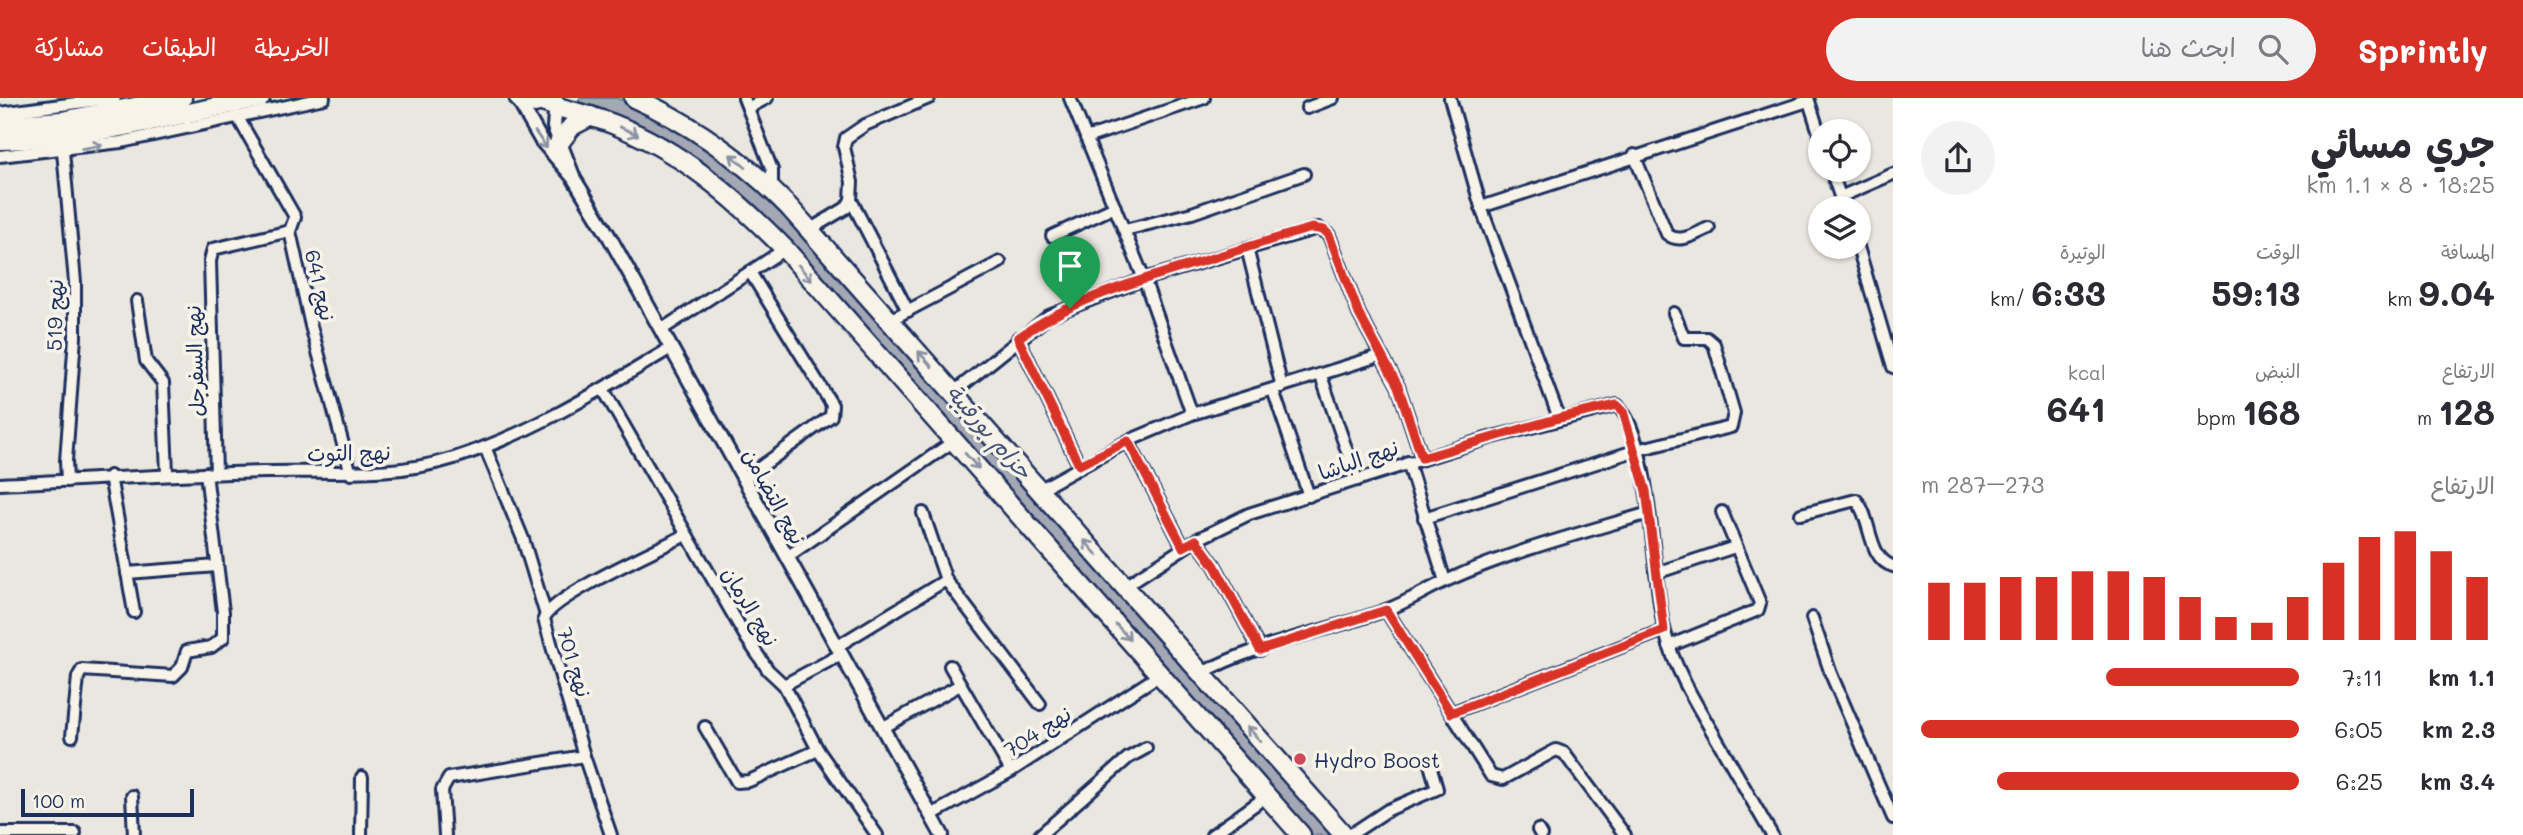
<!DOCTYPE html>
<html lang="ar">
<head>
<meta charset="utf-8">
<style>
  body { margin:0; font-family:Mali,"Playpen Sans Arabic",sans-serif; background:#f2f2f3; color:#2b2b33; direction:rtl; height:100vh; display:flex; flex-direction:column; font-size:26px; white-space:nowrap }
  * { box-sizing:border-box; margin:0 }
  p { font-size:23px; color:#7c7c81 }
  .icon { flex:none; width:38px; height:38px; fill:none; stroke:currentColor; stroke-width:2; stroke-linecap:round; stroke-linejoin:round }
  .map { position:relative; flex:1; overflow:hidden; direction:ltr }
  .details { display:flex; flex-direction:column; background:#fff; width:630px }
  .details>* { flex:none }
  .fabs { position:absolute; left:1808px; top:21px; display:grid; gap:14px }
  .fabs a { display:grid; place-items:center; width:63px; height:63px; border-radius:50%; background:#fff; box-shadow:0 2px 5px #0004; font-size:35px }
  .scale { position:absolute; left:21px; bottom:18px; width:173px; box-sizing:border-box; padding-left:7px; border:4px solid #1b2f5e; border-top:0; font-size:19px; line-height:24px; white-space:nowrap; color:#1b2f5e; -webkit-text-stroke:5px #f7f3e8; paint-order:stroke }
  .pin { position:absolute; display:grid; place-items:center; width:60px; height:60px; color:#fff; margin:-72px -30px; border-radius:50% 50% 50% 0; rotate:-45deg; box-shadow:0 0 7px #0007 }
  .pin .icon { rotate:45deg }
  .round { display:grid; place-items:center; flex:none; width:74px; height:74px; border-radius:37px; background:#f2f2f3 }
  .head { display:flex; align-items:center; justify-content:space-between; height:119px; padding:0 28px }
  h1 { font-size:38px; font-weight:700; line-height:52px }
  .stats { display:grid; grid-template-columns:repeat(3,1fr); gap:10px; height:119px; padding:7px 28px }
  .stats div { display:grid; align-content:center }
  .stats b { font-size:35px; font-weight:700 }
  .stats small { font-size:19px; font-weight:400 }
  .stats p { font-size:19px }
  .chart { height:196px; padding:14px 28px }
  .chart p { display:flex; justify-content:space-between }
  .chart svg { width:100%; height:126px; margin-top:7px; stroke:#d93025; stroke-width:6 }
  ul { padding:0 28px; list-style:none; font-size:23px }
  li { display:grid; grid-template-columns:112px 84px 1fr; align-items:center; height:52px }
  li i { height:18px; border-radius:9px; background:#d93025 }
  header { display:flex; align-items:center; gap:42px; box-sizing:border-box; height:98px; padding:0 35px; background:#d93025; color:#fff }
  header strong { font-size:33px }
  nav { display:flex; gap:38px; margin-inline-start:auto; font-size:24px }
  .search { width:490px; height:63px; background:#f2f2f3; display:flex; align-items:center; gap:18px; box-sizing:border-box; padding:0 24px; border-radius:38px; color:#7c7c81; font-size:26px }
  main { display:flex; flex:1; min-height:0 }
  .map>svg:first-child { display:block }
  .water { fill:#a3a8b4; stroke:#6d7892; stroke-width:2 }
  .lines { fill:none; stroke-linecap:round; stroke-linejoin:round }
  .minor-casing { stroke:#1b2f5e; stroke-width:16 }
  .tertiary-casing { stroke:#1b2f5e; stroke-width:18 }
  .trunk-casing { stroke:#1b2f5e; stroke-width:23 }
  .minor { stroke:#f7f3e8; stroke-width:10 }
  .tertiary { stroke:#f7f3e8; stroke-width:12 }
  .trunk { stroke:#f7f3e8; stroke-width:18 }
  .oneway { stroke:#8991a3 }
  .route-casing { stroke:#fff; stroke-width:14 }
  .route { stroke:#d93025; stroke-width:9 }
  .poi-dot { fill:#d1495b; stroke:#f7f3e8; stroke-width:2.5 }
  .labels { text-anchor:middle; dominant-baseline:central; stroke-width:7; stroke-linejoin:round; paint-order:stroke }
  .street-label { font-size:21px; fill:#1b2f5e; stroke:#f7f3e8 }
  .poi-label { font-size:21px; fill:#1b2f5e; stroke:#f7f3e8; text-anchor:start }
  .water-label { font-size:23px; font-style:italic; fill:#445378; stroke:#f7f3e8 }
</style>
</head>
<body>
<header>
<strong>Sprintly</strong>
<div class="search"><svg class="icon" aria-label="search" viewBox="0 0 24 24"><circle cx="10" cy="10" r="6"/><path d="M15 15l6 6"/></svg>ابحث هنا</div>
<nav><a>الخريطة</a><a>الطبقات</a><a>مشاركة</a></nav>
</header>
<main>
<section class="details">
<div class="head"><div><h1>جري مسائي</h1><p>18:25 · 8 × 1.1 km</p></div><a class="round"><svg class="icon" aria-label="share" viewBox="0 0 24 24"><path d="M12 15V3M7 8l5-5 5 5M5 13v7h14v-7"/></svg></a></div>
<div class="stats">
<div><p>المسافة</p><b>9.04<small> km</small></b></div>
<div><p>الوقت</p><b>59:13</b></div>
<div><p>الوتيرة</p><b>6:33<small> /km</small></b></div>
</div>
<div class="stats">
<div><p>الارتفاع</p><b>128<small> m</small></b></div>
<div><p>النبض</p><b>168<small> bpm</small></b></div>
<div><p>kcal</p><b>641</b></div>
</div>
<div class="chart"><p><span>الارتفاع</span>273–287 m</p>
<svg viewBox="0 0 160 44" preserveAspectRatio="none"><path d="M5 44V24M15 44V24M25 44V22M35 44V22M45 44V20M55 44V20M65 44V22M75 44V29M85 44V36M95 44V38M105 44V29M115 44V17M125 44V8M135 44V6M145 44V13M155 44V22"/></svg>
</div>
<ul>
<li><b>1.1 km</b>7:11<i style="width:51%"></i></li>
<li><b>2.3 km</b>6:05<i style="width:100%"></i></li>
<li><b>3.4 km</b>6:25<i style="width:80%"></i></li>
</ul>
</section>
<div class="map">
<svg width="1893" height="737" viewBox="0 0 1893 737">
  <rect width="100%" height="100%" fill="#eae7e0"/>
  <filter id="ink" filterUnits="userSpaceOnUse"><feTurbulence type="fractalNoise" baseFrequency=".0143" numOctaves="2"/><feDisplacementMap in="SourceGraphic" scale="14" xChannelSelector="R" yChannelSelector="G"/><feConvolveMatrix kernelMatrix="1 2 1 2 8 2 1 2 1" color-interpolation-filters="sRGB"/></filter>
  <g filter="url(#ink)">
    <path class="water" d="M580,0h37l18,7 73,40 68,58 558,632h-24l-536,-607 -168,-115 -28,-11z"/>
    <g class="lines">
      <defs>
        <g id="minor">
          <path d="M744,0l28,72v20"/>
          <path d="M1070,0l74,181 48,135"/>
          <path d="M1450,0l31,109 78,211"/>
          <path d="M1808,0l12,38"/>
          <path d="M748,10l19,-10"/>
          <path d="M1307,10l26,-10"/>
          <path d="M0,15l115,-15"/>
          <path d="M237,18l58,101 -5,14 21,95 40,148"/>
          <path d="M1086,40l118,-40"/>
          <path d="M63,53l12,131v55l-9,124 1,20"/>
          <path d="M1634,57l33,79c13,11 29,-1 42,-6"/>
          <path d="M0,58l121,-14 203,-44"/>
          <path d="M1831,72l13,38"/>
          <path d="M1840,99l53,-23"/>
          <path d="M851,102l57,111"/>
          <path d="M1481,109l327,-106"/>
          <path d="M809,132l37,-22 5,-8 1,-18 -8,-35 2,-9 19,-13 64,-27"/>
          <path d="M1125,132l67,-17 112,-39"/>
          <path d="M1052,138l63,-29"/>
          <path d="M1858,149l35,120"/>
          <path d="M1247,150l35,139"/>
          <path d="M137,203l9,60 17,22 4,90"/>
          <path d="M890,222l110,-58"/>
          <path d="M661,232l124,-81"/>
          <path d="M1018,240l61,127"/>
          <path d="M1321,278l36,104"/>
          <path d="M603,291l144,250 21,31 16,15 34,65 59,85"/>
          <path d="M1273,292l36,106"/>
          <path d="M954,294l95,-76 95,-37 174,-51 11,7 30,79 39,72 24,72"/>
          <path d="M1128,343l55,106"/>
          <path d="M485,349l38,92 22,73"/>
          <path d="M1408,364l37,119"/>
          <path d="M216,375l-6,-212 3,-12 77,-18"/>
          <path d="M110,378l24,136"/>
          <path d="M744,381l87,-63 1,-11 -82,-133"/>
          <path d="M0,386c88,-4 176,-10 265,-12 64,-2 126,6 189,-14 77,-24 148,-69 217,-110"/>
          <path d="M1039,392l89,-49 64,-27 187,-58"/>
          <path d="M923,415l23,67 94,124"/>
          <path d="M1801,416l55,-14c16,17 11,59 37,66"/>
          <path d="M1424,420l213,-68 94,-23 3,-14 -20,-69 -7,-6h-23l-10,-25"/>
          <path d="M1196,442l19,26 45,84"/>
          <path d="M787,459l167,-116"/>
          <path d="M127,475l90,-7"/>
          <path d="M1656,475l79,-26"/>
          <path d="M1125,488l71,-46 53,-26 240,-76 128,-33c35,32 35,177 48,227 10,38 31,72 51,106 19,32 37,65 56,97"/>
          <path d="M1386,512l105,166 12,3 53,-29 8,3 61,82"/>
          <path d="M1812,520l19,56 62,144"/>
          <path d="M1669,548l89,-36 2,-7 -38,-91"/>
          <path d="M836,549l110,-67"/>
          <path d="M950,568l61,105"/>
          <path d="M1200,576c57,-31 125,-42 186,-64 22,-8 41,-21 62,-30 64,-29 134,-47 201,-67"/>
          <path d="M784,587l56,-30"/>
          <path d="M1451,615l213,-83"/>
          <path d="M705,629l32,55 12,-1 69,-31"/>
          <path d="M882,630l78,-43"/>
          <path d="M72,638l6,-59 4,-7 91,6 9,-9 5,-16 24,-4 12,-9v-26l-17,-139"/>
          <path d="M132,698l2,39"/>
          <path d="M931,717l80,-44 150,-97"/>
          <path d="M1538,732l3,5"/>
          <path d="M0,735h75"/>
          <path d="M361,737l1,-58"/>
          <path d="M445,737l-3,-45 7,-12 135,-22"/>
          <path d="M611,737l-27,-79 -40,-137c6,-22 116,-71 142,-84"/>
          <path d="M1040,737l88,-77 18,-10"/>
          <path d="M1212,737l55,-39"/>
          <path d="M1350,737l38,-25 49,-21 -6,-21"/>
        </g>
        <g id="tertiary">
          <path d="M517,0l24,42 32,37 37,61 332,597"/>
          <path d="M556,2l-2,27 19,49"/>
        </g>
        <g id="trunk">
          <path d="M519,0l16,5 16,-5"/>
          <path d="M634,0c59,26 110,63 155,109l555,628"/>
          <path d="M542,4c23,8 48,13 71,22 69,27 122,74 172,125l516,586"/>
          <path d="M0,27l62,-4 120,-23"/>
          <path d="M0,42c88,-1 174,-25 260,-42"/>
          <path d="M559,45l13,-17 19,-10"/>
        </g>
      </defs>
      <use href="#minor" class="minor-casing"/>
      <use href="#tertiary" class="tertiary-casing"/>
      <use href="#trunk" class="trunk-casing"/>
      <use href="#minor" class="minor"/>
      <use href="#tertiary" class="tertiary"/>
      <use href="#trunk" class="trunk"/>
    </g>
    <defs><path id="oneway-shaft" d="M-6 0H5M1.5-3L5.5 0L1.5 3" fill="none" stroke-width="1.6" stroke-linecap="round" stroke-linejoin="round" transform="scale(1.75)"/></defs>
    <g class="oneway">
      <use href="#oneway-shaft" transform="translate(629 33) rotate(24)"/>
      <use href="#oneway-shaft" transform="translate(541 42) rotate(55)"/>
      <use href="#oneway-shaft" transform="translate(92 49) rotate(-9)"/>
      <use href="#oneway-shaft" transform="translate(738 63) rotate(-141)"/>
      <use href="#oneway-shaft" transform="translate(805 175) rotate(50)"/>
      <use href="#oneway-shaft" transform="translate(925 261) rotate(-131)"/>
      <use href="#oneway-shaft" transform="translate(972 363) rotate(48)"/>
      <use href="#oneway-shaft" transform="translate(1091 450) rotate(-131)"/>
      <use href="#oneway-shaft" transform="translate(1123 534) rotate(48)"/>
      <use href="#oneway-shaft" transform="translate(1254 636) rotate(-132)"/>
    </g>
  </g>
  <g class="lines" filter="url(#ink)">
    <defs>
      <path id="route" d="M1312,130l12,2 5,5 30,79 39,72 24,72 137,-40 58,-13 6,6 23,80 18,139 -213,83 -65,-103 -126,40 -45,-84 -19,-26 -13,7 -55,-106 -49,24 -61,-127c55,-40 120,-57 185,-77 36,-11 72,-23 109,-33z"/>
    </defs>
    <use href="#route" class="route-casing"/>
    <use href="#route" class="route"/>
  </g>
  <circle class="poi-dot" cx="1300" cy="661" r="7"/>
  <g class="labels">
    <g class="street-label">
      <text transform="translate(321 187) rotate(77)">نهج 641</text>
      <text transform="translate(54 217) rotate(-89)">نهج 519</text>
      <text transform="translate(194 263) rotate(-92)">نهج السفرجل</text>
      <text transform="translate(349 354) rotate(-1)">نهج التوت</text>
      <text transform="translate(1358 361) rotate(-19)">نهج الباشا</text>
      <text transform="translate(775 398) rotate(61)">نهج التضامن</text>
      <text transform="translate(751 508) rotate(59)">نهج الرمان</text>
      <text transform="translate(575 564) rotate(73)">نهج 701</text>
      <text transform="translate(1037 633) rotate(-33)">نهج 704</text>
    </g>
    <g class="poi-label">
      <text x="1314" y="661">Hydro Boost</text>
    </g>
    <g class="water-label">
      <text transform="translate(990 333) rotate(49)">حزام بورقيبة</text>
    </g>
  </g>
</svg>
<div class="fabs">
<a><svg class="icon" aria-label="locate" viewBox="0 0 24 24"><circle cx="12" cy="12" r="6"/><path d="M12 2v4M12 18v4M2 12h4M18 12h4"/></svg></a>
<a><svg class="icon" aria-label="layers" viewBox="0 0 24 24"><path d="M12 4l9 5-9 5-9-5zM3 14l9 5 9-5"/></svg></a>
</div>
<div class="scale">100 m</div>
<div class="pin" style="left:1070px;top:210px;background:#1e9e55"><svg class="icon" aria-label="arrive" viewBox="0 0 24 24"><path d="M6 21V4h12l-3 4 3 4H6"/></svg></div>
</div>
</main>
</body>
</html>
